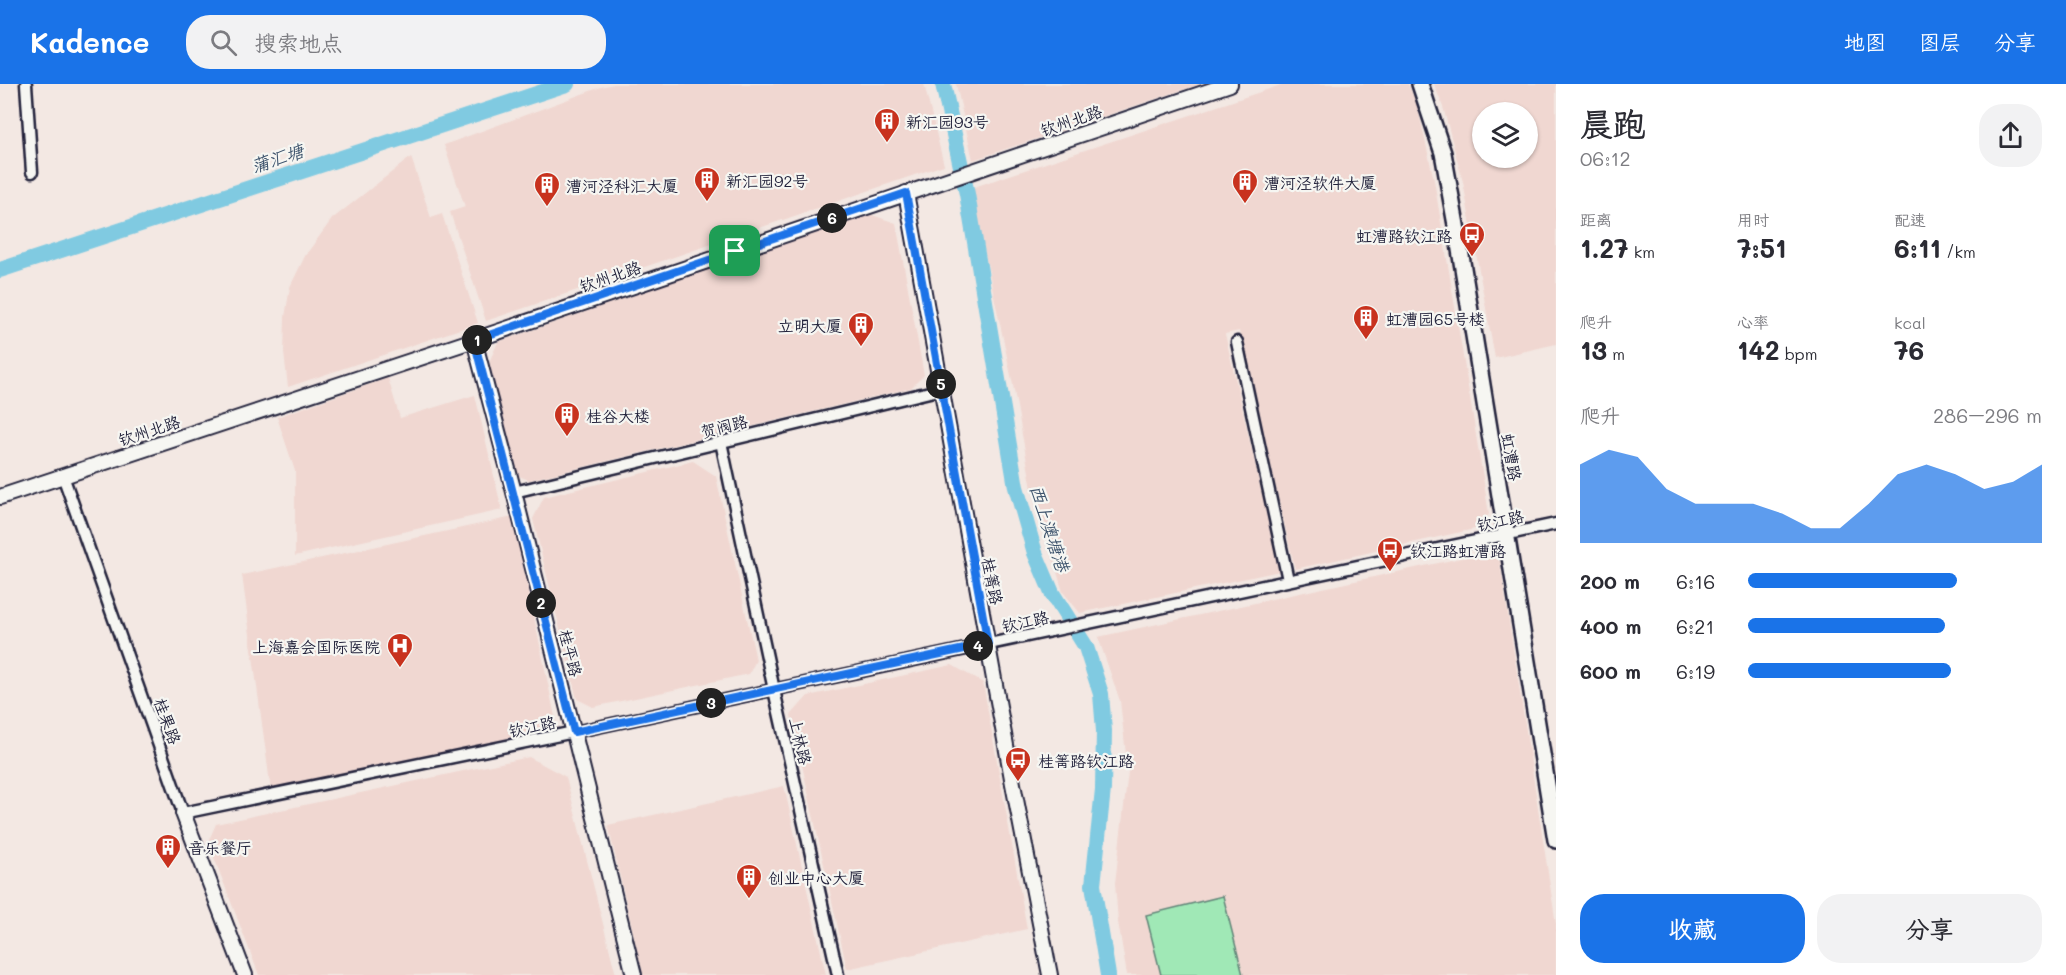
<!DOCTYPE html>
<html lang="zh">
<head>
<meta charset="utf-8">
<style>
  body { margin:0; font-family:Mali,"LXGW WenKai TC",sans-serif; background:#f2f2f3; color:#2b2b33; height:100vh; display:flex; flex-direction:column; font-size:22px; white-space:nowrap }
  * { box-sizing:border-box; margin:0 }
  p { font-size:20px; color:#7c7c81 }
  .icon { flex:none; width:33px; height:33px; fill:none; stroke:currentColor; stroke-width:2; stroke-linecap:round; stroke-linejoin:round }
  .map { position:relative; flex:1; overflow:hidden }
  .side { display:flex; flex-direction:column; background:#fff; width:510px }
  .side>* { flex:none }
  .tools { position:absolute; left:1472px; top:18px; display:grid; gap:12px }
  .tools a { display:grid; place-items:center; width:66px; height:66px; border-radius:50%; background:#fff; box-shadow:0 2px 4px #0004; font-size:30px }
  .pin { position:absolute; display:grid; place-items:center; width:51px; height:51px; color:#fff; margin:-26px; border-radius:12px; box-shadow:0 3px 9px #0006 }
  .km { position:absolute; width:30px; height:30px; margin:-15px; border-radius:50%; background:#222; color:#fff; font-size:16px; line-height:30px; text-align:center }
  .round { display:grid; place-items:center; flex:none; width:63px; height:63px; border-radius:24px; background:#f2f2f3 }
  .head { display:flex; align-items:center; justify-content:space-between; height:102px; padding:0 24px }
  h1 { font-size:33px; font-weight:700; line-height:45px }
  .metrics { display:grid; grid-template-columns:repeat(3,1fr); gap:9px; height:102px; padding:6px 24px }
  .metrics div { display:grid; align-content:center }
  .metrics b { font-size:26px; font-weight:700 }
  .metrics small { font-size:16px; font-weight:400 }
  .metrics p { font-size:16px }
  .chart { height:168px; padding:12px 24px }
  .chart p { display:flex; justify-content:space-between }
  .chart svg { width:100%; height:108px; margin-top:6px; fill:#1a73e8; opacity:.7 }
  .cta { display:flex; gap:12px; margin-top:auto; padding:12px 24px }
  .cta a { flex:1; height:69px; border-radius:24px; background:#1a73e8; color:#fff; font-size:24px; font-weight:700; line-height:69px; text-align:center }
  .cta a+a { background:#f2f2f3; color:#2b2b33 }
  ul { padding:0 24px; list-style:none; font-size:20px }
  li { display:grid; grid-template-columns:96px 72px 1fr; align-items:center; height:45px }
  li i { height:15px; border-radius:8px; background:#1a73e8 }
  header { display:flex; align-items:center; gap:36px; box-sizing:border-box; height:84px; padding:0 30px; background:#1a73e8; color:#fff }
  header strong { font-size:28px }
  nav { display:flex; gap:33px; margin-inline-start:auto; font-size:21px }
  .search { width:420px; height:54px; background:#f2f2f3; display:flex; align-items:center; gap:15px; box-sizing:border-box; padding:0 21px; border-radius:24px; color:#7c7c81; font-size:22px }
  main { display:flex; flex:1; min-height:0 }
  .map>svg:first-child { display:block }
  .built { fill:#f0d7d1; fill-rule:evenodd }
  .green { fill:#a0e8b6; stroke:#618578; stroke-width:1.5 }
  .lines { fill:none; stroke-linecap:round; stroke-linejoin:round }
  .river { stroke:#80cae1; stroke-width:16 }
  .minor-casing { stroke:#22223b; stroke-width:15 }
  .tertiary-casing { stroke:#22223b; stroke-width:18 }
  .secondary-casing { stroke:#22223b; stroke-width:20 }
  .minor { stroke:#f6f6f2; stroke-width:10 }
  .tertiary { stroke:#f6f6f2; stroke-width:14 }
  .secondary { stroke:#f6f6f2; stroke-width:15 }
  .route-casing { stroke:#fff; stroke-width:12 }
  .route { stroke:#1a73e8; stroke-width:8 }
  .labels { text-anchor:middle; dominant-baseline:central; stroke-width:4.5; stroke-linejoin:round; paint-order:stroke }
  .street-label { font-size:16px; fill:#22223b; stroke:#f6f6f2 }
  .poi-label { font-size:16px; fill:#22223b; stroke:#f6f6f2; text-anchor:start }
  .water-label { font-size:18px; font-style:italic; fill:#3e546d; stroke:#f6f6f2 }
</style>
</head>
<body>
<header>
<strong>Kadence</strong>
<div class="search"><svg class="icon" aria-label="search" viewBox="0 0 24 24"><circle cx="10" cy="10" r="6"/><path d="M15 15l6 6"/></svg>搜索地点</div>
<nav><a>地图</a><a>图层</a><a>分享</a></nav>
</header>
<main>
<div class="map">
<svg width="1556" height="891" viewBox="0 0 1556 891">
  <rect width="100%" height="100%" fill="#f3e8e3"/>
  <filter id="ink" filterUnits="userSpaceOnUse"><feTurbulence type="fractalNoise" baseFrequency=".0167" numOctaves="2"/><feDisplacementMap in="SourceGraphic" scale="12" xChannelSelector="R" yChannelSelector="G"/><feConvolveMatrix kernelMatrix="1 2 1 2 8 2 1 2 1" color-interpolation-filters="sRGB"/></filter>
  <g filter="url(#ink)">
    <g class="built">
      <path d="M614,0h310l20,81 -458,156 -36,-109 15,-5 -21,-62 157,-58z"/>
      <path d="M956,0h244l-227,76z"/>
      <path d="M1284,0h124l9,20 17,76 55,334 -10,14 -184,41 -56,-238 -14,3 55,237 -200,42 -17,-21 -31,-103 -19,-104 -42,-197z"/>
      <path d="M1434,0h122v260l-61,14 -32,-176 -20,-75zM1482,28h45v46h-45z"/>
      <path d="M411,73l20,61 11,-4 36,109 -190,64 -4,-34 1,-36 5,-30 15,-31 27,-37z"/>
      <path d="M869,130l27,9 28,152 -13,13 -382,92 -10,-4 -17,-57 -13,-57 9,-20z"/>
      <path d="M388,294l12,40 75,-23 27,115 -207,46v-85l-18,-54z"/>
      <path d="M693,377l23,15 40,184 -7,14 -156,33 -16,-8 -44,-180 11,-22z"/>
      <path d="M513,433l45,214 -287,60 -29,-216z"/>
      <path d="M1498,466l58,374v51h-429l-9,-53 -3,-39 13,-111 -8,-71 -22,-64z"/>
      <path d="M952,581l31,18 44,246 -180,40 -56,-254 17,-19z"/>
      <path d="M529,673l37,20 50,198h-357l-51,-133 8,-18z"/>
      <path d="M784,702l42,189h-183l-35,-150z"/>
    </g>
    <path class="green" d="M1223,812l20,79h-82l-15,-60z"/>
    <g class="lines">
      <g class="river">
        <path d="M943,0l24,110 49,293 19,66 17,40 34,54 15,47 3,37 -1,58 -10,96 15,90"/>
        <path d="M0,186l567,-186"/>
      </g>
      <defs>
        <g id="minor">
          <path d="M26,0l6,88"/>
          <path d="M1237,258l51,238"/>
          <path d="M721,358l53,248 64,285"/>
          <path d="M63,392l120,337 391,-81 982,-208"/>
          <path d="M514,408l428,-103"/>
        </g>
        <g id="tertiary">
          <path d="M906,109l107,591 37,191"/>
          <path d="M474,256l40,152 120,483"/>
          <path d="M0,413l474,-157 756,-256"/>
          <path d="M183,729l62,162"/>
        </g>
        <path id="secondary" d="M1420,0l23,69 13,72 100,615"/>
      </defs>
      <use href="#minor" class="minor-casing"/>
      <use href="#tertiary" class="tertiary-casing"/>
      <use href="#secondary" class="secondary-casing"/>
      <use href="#minor" class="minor"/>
      <use href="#tertiary" class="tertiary"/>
      <use href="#secondary" class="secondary"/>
    </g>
  </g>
  <g class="lines" filter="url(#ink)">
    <defs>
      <path id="route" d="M906,109l82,451 -414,88 -100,-392z"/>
    </defs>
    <use href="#route" class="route-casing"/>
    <use href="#route" class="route"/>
  </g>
  <defs>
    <symbol id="building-pin" viewBox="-11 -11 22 30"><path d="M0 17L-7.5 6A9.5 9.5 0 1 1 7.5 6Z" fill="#c8321e" stroke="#f6f6f2"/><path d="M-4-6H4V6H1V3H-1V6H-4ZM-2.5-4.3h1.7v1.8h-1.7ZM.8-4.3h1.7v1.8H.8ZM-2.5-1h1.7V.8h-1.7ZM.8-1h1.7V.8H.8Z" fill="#fff"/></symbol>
    <symbol id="bus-pin" viewBox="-11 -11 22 30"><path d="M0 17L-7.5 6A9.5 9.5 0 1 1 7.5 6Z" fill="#c8321e" stroke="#f6f6f2"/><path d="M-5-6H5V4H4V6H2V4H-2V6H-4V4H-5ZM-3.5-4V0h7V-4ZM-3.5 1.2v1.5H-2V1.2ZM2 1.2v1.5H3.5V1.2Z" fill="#fff"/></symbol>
    <symbol id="hospital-pin" viewBox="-11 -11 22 30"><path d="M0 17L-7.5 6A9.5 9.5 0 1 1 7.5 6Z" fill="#c8321e" stroke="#f6f6f2"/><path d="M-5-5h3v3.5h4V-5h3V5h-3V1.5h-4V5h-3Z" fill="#fff"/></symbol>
  </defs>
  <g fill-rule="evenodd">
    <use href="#building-pin" x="872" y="22" width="30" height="40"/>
    <use href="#building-pin" x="692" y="81" width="30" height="40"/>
    <use href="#building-pin" x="1230" y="83" width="30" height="40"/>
    <use href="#building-pin" x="532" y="86" width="30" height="40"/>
    <use href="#bus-pin" x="1457" y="136" width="30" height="40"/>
    <use href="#building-pin" x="1351" y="219" width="30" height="40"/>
    <use href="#building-pin" x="846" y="226" width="30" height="40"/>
    <use href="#building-pin" x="552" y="316" width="30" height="40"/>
    <use href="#bus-pin" x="1375" y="451" width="30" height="40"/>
    <use href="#hospital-pin" x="385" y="547" width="30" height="40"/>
    <use href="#bus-pin" x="1003" y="661" width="30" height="40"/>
    <use href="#building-pin" x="153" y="748" width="30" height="40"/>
    <use href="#building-pin" x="734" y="778" width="30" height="40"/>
  </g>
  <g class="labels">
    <g class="street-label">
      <text transform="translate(1071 36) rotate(-19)">钦州北路</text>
      <text transform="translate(610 192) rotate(-19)">钦州北路</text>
      <text transform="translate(724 342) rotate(-14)">贺阀路</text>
      <text transform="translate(149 346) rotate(-18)">钦州北路</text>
      <text transform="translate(1512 373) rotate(80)">虹漕路</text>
      <text transform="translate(1500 436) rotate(-12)">钦江路</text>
      <text transform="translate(993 497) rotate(79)">桂箐路</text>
      <text transform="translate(1025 537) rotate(-12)">钦江路</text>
      <text transform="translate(571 569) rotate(76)">桂平路</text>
      <text transform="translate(168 637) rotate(70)">桂果路</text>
      <text transform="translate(532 642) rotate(-12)">钦江路</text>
      <text transform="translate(801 657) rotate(77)">上林路</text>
    </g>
    <g class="poi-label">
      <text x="906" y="37">新汇园93号</text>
      <text x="726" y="96">新汇园92号</text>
      <text x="1264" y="98">漕河泾软件大厦</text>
      <text x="566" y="101">漕河泾科汇大厦</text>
      <text x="1452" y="151" text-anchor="end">虹漕路钦江路</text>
      <text x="1386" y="234">虹漕园65号楼</text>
      <text x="842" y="241" text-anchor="end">立明大厦</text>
      <text x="586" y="331">桂谷大楼</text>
      <text x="1410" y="466">钦江路虹漕路</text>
      <text x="380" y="562" text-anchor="end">上海嘉会国际医院</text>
      <text x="1038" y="676">桂箐路钦江路</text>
      <text x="188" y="763">音乐餐厅</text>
      <text x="768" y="793">创业中心大厦</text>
    </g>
    <g class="water-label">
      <text transform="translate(277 74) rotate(-18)">蒲汇塘</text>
      <text transform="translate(1050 444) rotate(72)">西上澳塘港</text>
    </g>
  </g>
</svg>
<div class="tools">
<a><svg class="icon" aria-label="layers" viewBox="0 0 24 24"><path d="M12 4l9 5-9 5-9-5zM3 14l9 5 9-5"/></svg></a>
</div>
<div class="pin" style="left:735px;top:167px;background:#1e9e55"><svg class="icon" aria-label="arrive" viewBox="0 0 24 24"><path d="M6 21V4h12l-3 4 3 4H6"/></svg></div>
<b class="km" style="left:477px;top:256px">1</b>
<b class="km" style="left:541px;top:519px">2</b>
<b class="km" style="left:711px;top:619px">3</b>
<b class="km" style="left:978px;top:562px">4</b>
<b class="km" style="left:941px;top:300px">5</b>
<b class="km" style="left:832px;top:134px">6</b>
</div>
<section class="side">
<div class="head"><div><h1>晨跑</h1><p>06:12</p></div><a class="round"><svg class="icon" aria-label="share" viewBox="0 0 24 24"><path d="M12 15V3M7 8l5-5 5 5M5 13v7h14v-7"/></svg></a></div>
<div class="metrics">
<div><p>距离</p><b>1.27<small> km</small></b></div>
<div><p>用时</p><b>7:51</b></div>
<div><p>配速</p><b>6:11<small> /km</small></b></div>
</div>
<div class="metrics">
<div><p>爬升</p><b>13<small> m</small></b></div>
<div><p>心率</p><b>142<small> bpm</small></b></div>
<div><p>kcal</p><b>76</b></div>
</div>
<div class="chart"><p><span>爬升</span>286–296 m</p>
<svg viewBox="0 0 160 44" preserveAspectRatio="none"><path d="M0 44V12L10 6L20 9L30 22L40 28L50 28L60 28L70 32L80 38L90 38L100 28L110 16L120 12L130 16L140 22L150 19L160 12V44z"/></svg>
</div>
<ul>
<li><b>200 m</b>6:16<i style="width:71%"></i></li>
<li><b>400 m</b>6:21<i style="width:67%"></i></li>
<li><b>600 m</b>6:19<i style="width:69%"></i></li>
</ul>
<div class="cta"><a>收藏</a><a>分享</a></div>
</section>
</main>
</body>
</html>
